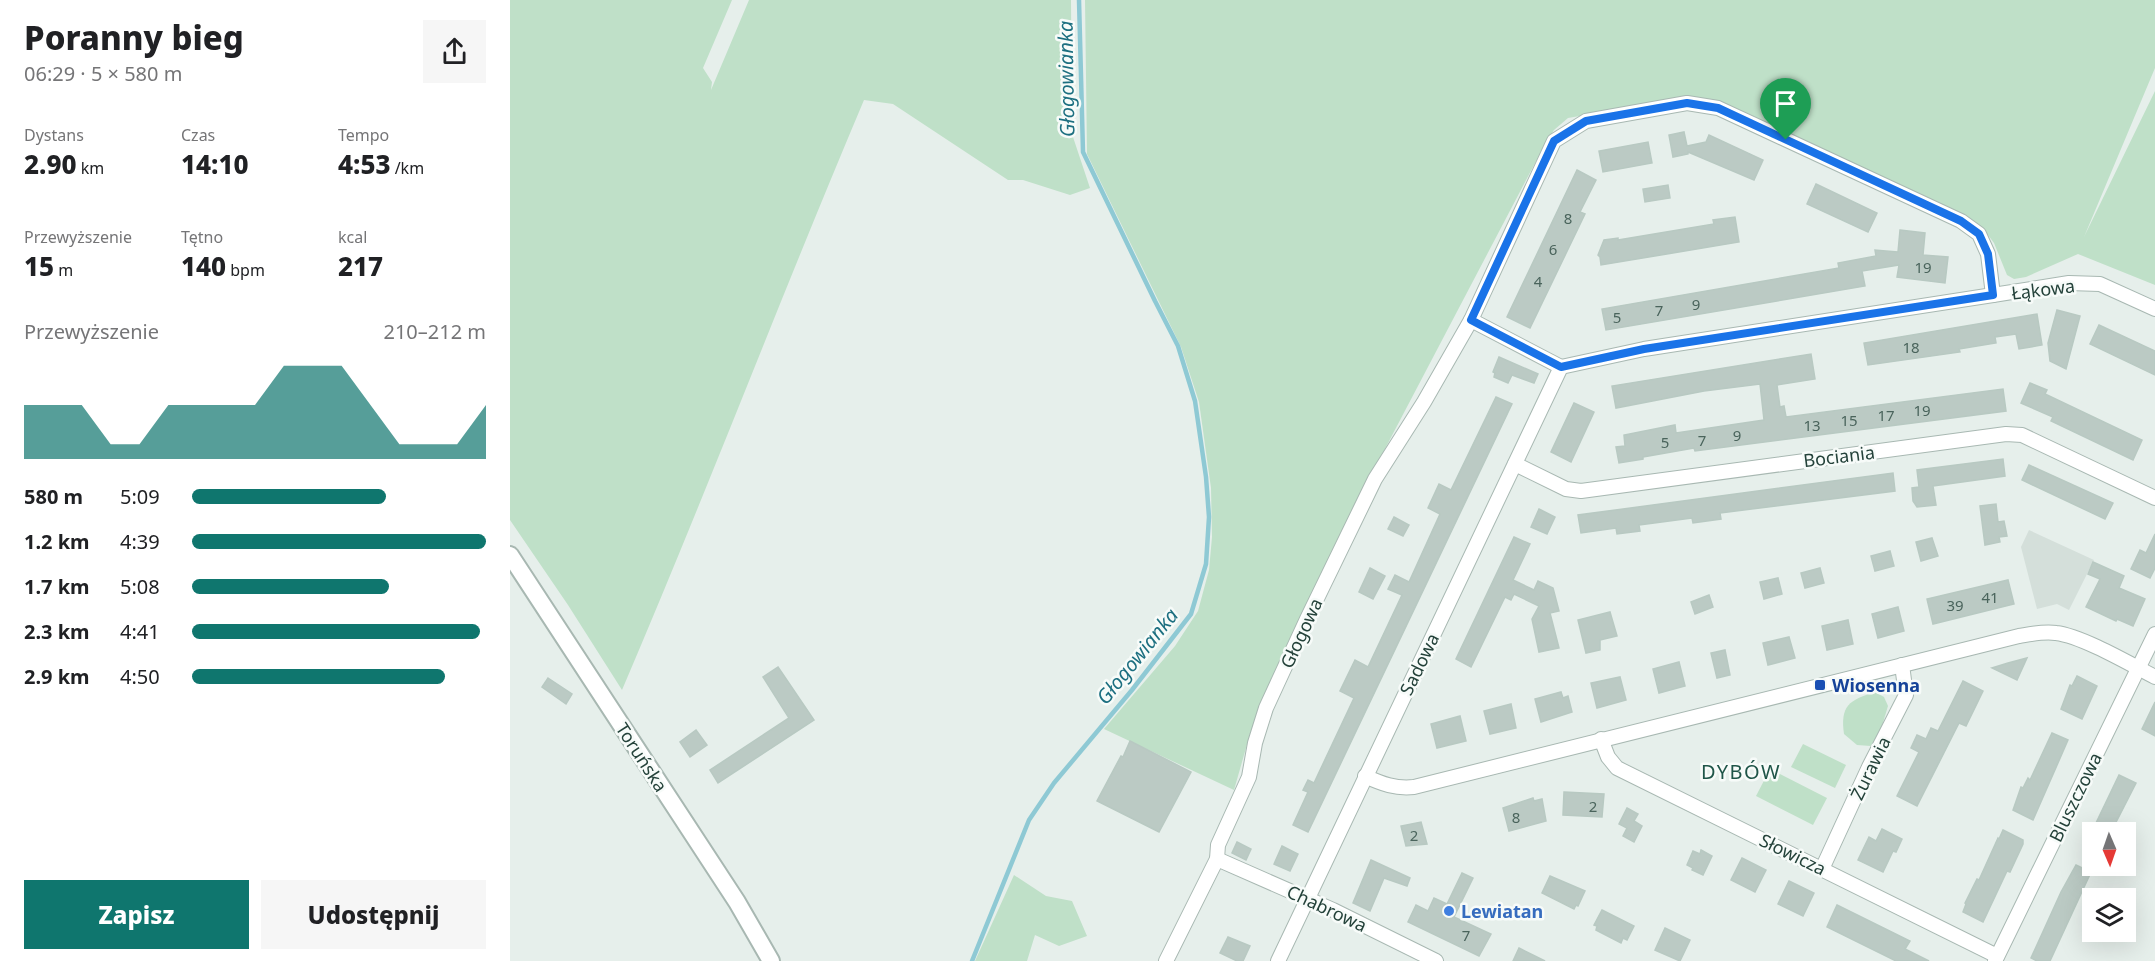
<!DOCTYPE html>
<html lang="pl">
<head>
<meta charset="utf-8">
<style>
  body { margin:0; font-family:"Noto Sans",sans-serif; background:#f6f6f6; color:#202124; height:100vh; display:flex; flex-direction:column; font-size:22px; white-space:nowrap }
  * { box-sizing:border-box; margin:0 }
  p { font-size:20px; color:#757577 }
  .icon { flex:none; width:33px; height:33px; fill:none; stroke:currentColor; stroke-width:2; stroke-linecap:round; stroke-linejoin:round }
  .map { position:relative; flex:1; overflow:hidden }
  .panel { display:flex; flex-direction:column; background:#fff; width:510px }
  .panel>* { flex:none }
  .needle { width:39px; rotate:178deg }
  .controls { position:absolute; left:1572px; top:822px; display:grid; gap:12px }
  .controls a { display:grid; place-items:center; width:54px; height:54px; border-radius:0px; background:#fff; box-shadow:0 6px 24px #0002; font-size:30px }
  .pin { position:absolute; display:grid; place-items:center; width:51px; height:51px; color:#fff; margin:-62px -26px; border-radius:50% 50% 50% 0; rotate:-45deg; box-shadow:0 0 6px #0007 }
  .pin .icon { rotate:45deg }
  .round { display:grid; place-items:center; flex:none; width:63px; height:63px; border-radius:0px; background:#f6f6f6 }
  .summary { display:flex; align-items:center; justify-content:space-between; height:102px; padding:0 24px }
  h1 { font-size:33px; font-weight:800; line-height:45px }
  .figures { display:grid; grid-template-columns:repeat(3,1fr); gap:9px; height:102px; padding:6px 24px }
  .figures div { display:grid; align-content:center }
  .figures b { font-size:26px; font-weight:800 }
  .figures small { font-size:16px; font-weight:400 }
  .figures p { font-size:16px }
  .chart { height:168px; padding:12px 24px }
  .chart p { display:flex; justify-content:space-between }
  .chart svg { width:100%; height:108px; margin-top:6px; fill:#0f766e; opacity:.7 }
  .action { display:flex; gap:12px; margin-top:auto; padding:12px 24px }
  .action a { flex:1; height:69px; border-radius:0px; background:#0f766e; color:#fff; font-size:24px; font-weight:800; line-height:69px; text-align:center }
  .action a+a { background:#f6f6f6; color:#202124 }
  ul { padding:0 24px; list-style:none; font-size:20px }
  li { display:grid; grid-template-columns:96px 72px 1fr; align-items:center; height:45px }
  li i { height:15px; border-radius:8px; background:#0f766e }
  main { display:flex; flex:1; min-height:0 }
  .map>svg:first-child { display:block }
  .built { fill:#d4dfda }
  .green { fill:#bfe0c8 }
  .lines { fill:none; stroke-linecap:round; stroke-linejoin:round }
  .stream { stroke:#8ec9d4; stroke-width:4.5 }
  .building { fill:#bbcac4; stroke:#b8c9c2; stroke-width:1.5 }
  .minor-casing { stroke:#a8b8b2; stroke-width:16 }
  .tertiary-casing { stroke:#a8b8b2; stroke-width:20 }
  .minor { stroke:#fff; stroke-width:14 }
  .tertiary { stroke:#fff; stroke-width:16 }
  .route-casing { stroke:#fff; stroke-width:12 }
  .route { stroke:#1a73e8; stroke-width:8 }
  .transit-dot { fill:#1a4fb4; stroke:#f7fbf9; stroke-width:2 }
  .shop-dot { fill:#3f7fe0; stroke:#f7fbf9; stroke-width:2 }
  .labels { text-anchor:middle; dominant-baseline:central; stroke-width:5; stroke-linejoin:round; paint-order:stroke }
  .number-label { font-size:15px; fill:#4a645c }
  .street-label { font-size:18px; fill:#24423a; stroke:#f7fbf9 }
  .transit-label { font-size:18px; font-weight:bold; fill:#164399; stroke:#f7fbf9; text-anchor:start }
  .shop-label { font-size:18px; font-weight:bold; fill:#366cbe; stroke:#f7fbf9; text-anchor:start }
  .water-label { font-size:20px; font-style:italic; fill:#1c6f80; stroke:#f7fbf9 }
  .neighbourhood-label { font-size:20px; letter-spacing:1.5px; fill:#1f5548; stroke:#f7fbf9 }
</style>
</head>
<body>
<main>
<section class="panel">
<div class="summary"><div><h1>Poranny bieg</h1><p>06:29 · 5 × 580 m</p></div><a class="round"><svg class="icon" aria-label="share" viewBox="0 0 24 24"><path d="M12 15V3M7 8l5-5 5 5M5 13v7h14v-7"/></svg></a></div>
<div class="figures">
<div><p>Dystans</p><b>2.90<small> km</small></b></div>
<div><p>Czas</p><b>14:10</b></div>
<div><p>Tempo</p><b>4:53<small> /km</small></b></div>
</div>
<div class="figures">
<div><p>Przewyższenie</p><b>15<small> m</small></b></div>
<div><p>Tętno</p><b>140<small> bpm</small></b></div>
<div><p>kcal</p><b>217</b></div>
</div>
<div class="chart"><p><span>Przewyższenie</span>210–212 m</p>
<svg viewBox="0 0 160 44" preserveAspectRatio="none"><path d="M0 44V22L10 22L20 22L30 38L40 38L50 22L60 22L70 22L80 22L90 6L100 6L110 6L120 22L130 38L140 38L150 38L160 22V44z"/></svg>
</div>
<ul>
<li><b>580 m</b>5:09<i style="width:66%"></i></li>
<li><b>1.2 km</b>4:39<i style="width:100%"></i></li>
<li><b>1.7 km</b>5:08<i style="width:67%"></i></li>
<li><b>2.3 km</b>4:41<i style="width:98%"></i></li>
<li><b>2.9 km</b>4:50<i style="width:86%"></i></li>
</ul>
<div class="action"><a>Zapisz</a><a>Udostępnij</a></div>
</section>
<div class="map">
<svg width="1645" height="961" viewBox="0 0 1645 961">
  <rect width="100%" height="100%" fill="#e6efeb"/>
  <path class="built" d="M1519,530l65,30 -25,50 -12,-6 -20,5 -16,-62z"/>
  <g class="green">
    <path d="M0,0h222l-29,68 9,14 -1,8 38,-90h322l1,134 18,54 -20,7 -47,-15h-15l-115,-76 -29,-4c-83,196 -158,394 -242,590l-54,-85 -58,-85z"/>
    <path d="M575,0h1070v68l-71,169 71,-146v194l-77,-31 -52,23 -12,2 -7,-4 -13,-32 -12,-16 -136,-67 -137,-60 -23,-2 -118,20 -14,12 -9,14 -179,341 -116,249 -16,56 -130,-61 71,-83 23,-35 11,-41 3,-33 -1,-49 -12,-86 -18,-55 -94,-193z"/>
    <path d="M1365,692l9,5 4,9 -6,20 -11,20 -14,-1 -13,-11c-4,-28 5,-34 31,-42z"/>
    <path d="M1293,744l43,21 -11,23 -44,-21z"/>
    <path d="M1260,769l57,29 -14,27 -57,-29z"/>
    <path d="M504,875l32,21 26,5 15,35 -28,10 -24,-11 -8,26h-52z"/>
  </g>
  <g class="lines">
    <path class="stream" d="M462,961l57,-141 25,-37 78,-93 59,-76 15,-50 3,-47 -3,-40 -11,-76 -17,-55 -23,-45 -72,-149 -4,-152"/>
  </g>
  <g class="building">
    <path d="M1174,132l3,14 19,-4 3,-7 54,25 -9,20 -66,-28v2l-15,3 -4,-22z"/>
    <path d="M1138,142l4,21 -49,9 -4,-21z"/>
    <path d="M1067,170l19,10 -16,32 5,2 -55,114 -23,-11z"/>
    <path d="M1306,184l61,29 -9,19 -61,-28z"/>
    <path d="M1158,185l2,13 -25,4 -2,-13z"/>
    <path d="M1225,217l4,25 -138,23 -1,-8 -2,-2 6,-15 14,-2v2l96,-16 -1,-4z"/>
    <path d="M1390,230l25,3 -2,22 25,2 -3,26 -48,-6 2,-12 -37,6 3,15 -259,44 -4,-21 237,-41 -1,-5 38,-7 -1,-6 23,2z"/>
    <path d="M1547,310l23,6 -14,53 -16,-8 -2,-18z"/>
    <path d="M1527,314l5,31 -23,4 -3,-15 -21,3 1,6 -37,6 1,3 -92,13 -4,-22z"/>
    <path d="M1589,325l56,26v24l-65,-31z"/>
    <path d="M1301,354l4,25 -38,6 3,22 4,-1 2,11 217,-28 3,22 -311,40 -1,-3 -51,9v2l-24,4 -3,-16 9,-1 -1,-11 51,-10 1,8 88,-13 -4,-36 -56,7 -88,17 -4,-22z"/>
    <path d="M989,357l39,17 -4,9 -22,-8 -4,8 -14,-6 1,-4 -2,-1z"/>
    <path d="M1520,383l17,7 -2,4 97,46 -9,20 -82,-39 2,-4 -32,-14z"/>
    <path d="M986,397l16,7 -204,428 -15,-7 15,-33 -5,-2 5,-10 6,3 40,-85 -14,-7 15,-31 13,7 34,-72 -14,-6 7,-14 14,7 31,-68 -12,-6 11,-24 12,6z"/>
    <path d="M1064,403l20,9 -23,50 -20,-10z"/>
    <path d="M1493,459l2,17 -72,10 3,19 -19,2 -4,-6 -1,-13 7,-1 -2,-17z"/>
    <path d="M1519,465l84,38 -8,16 -83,-39z"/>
    <path d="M1383,473l2,18 -175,22 1,6 -28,4 -1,-5 -53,7 1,6 -23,3 -1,-6 -35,5 -3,-18z"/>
    <path d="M1486,504l2,18 6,-1 3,15 -8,1 1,5 -15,3 -5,-39z"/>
    <path d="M1029,509l16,8 -8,17 -16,-7z"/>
    <path d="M884,517l15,8 -6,11 -15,-7z"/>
    <path d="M1645,534v34l-5,10 -19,-9 9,-19 6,3z"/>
    <path d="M1004,537l16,7 -17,36 21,10 4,-9 15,7 6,23 -9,2 9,35 -20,4 -7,-33 7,-13 -25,-12 -3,6 -6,-3 -34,70 -15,-8z"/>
    <path d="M1422,538l6,18 -17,5 -5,-19z"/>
    <path d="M1380,551l4,15 -19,5 -4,-15z"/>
    <path d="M1583,562l31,14 -5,12 26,11 -12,27 -16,-7 -1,2 -30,-14 14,-28 -12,-5z"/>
    <path d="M860,568l15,8 -12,23 -14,-7z"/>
    <path d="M1310,568l4,15 -19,5 -4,-15z"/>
    <path d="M1268,578l4,16 -18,5 -4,-17z"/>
    <path d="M1498,580l6,24 -81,20 -6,-25z"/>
    <path d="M1199,595l4,12 -18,7 -4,-12z"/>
    <path d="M1388,607l6,24 -26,7 -6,-24z"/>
    <path d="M1100,612l7,24 -17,4v10l-14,3 -8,-33z"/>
    <path d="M1338,620l5,24 -26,6 -5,-24z"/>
    <path d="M1279,637l6,21 -27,7 -5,-22z"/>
    <path d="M1215,650l5,25 -13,3 -6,-25z"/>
    <path d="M1517,658l-10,22 -25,-12 16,-5z"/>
    <path d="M1169,662l6,24 -26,7 -6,-24z"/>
    <path d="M268,667l36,53 -96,63 -8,-13 79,-52 -26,-41z"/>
    <path d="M1567,676l20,10 -15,33 -21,-10 9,-24 2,1z"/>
    <path d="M1110,677l6,23 -29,8 -6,-25z"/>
    <path d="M38,678l24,16 -6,10 -24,-17z"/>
    <path d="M1453,681l20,10 -17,35 -7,-3 -42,83 -20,-10 22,-44 -8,-4 6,-13 9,4 5,-11 7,3z"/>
    <path d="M1051,692l2,6 5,-2 4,16 -31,10 -6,-23z"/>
    <path d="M1645,702v34l-13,-7z"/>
    <path d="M1001,704l5,24 -26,6 -6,-23z"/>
    <path d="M950,716l6,25 -29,7 -6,-24z"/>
    <path d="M186,730l11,15 -17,12 -10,-15z"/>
    <path d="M1542,733l16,7 -35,80 -20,-10 8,-23 2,1 5,-10 2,2z"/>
    <path d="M620,741l61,31 -32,60 -62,-31 24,-45 2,1z"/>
    <path d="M1609,775l17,8 -25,49 -16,-7z"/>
    <path d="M1054,792l40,2 -2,23 -39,-2z"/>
    <path d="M1023,798l1,3 8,-2 4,22 -37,10 -6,-23z"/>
    <path d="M1117,808l11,6 -4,7 8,5 -8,16 -11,-6 4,-8 -8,-4z"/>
    <path d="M911,822l6,22 -21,2 -5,-20z"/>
    <path d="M1372,829l20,10 -6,13 -3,-1 -10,21 -25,-12 11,-23 7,4z"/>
    <path d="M1493,830l20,10v4l-13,28 -3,-1 -24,51 -20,-10 3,-8 -1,-1 12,-24 2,1 19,-42 1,1z"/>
    <path d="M727,842l14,7 -5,11 -14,-7z"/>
    <path d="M772,846l16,8 -8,17 -16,-7z"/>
    <path d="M1191,850l11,6 -9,19 -11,-5 1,-2 -6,-3 6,-14 7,3z"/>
    <path d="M1232,858l24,12 -11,22 -24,-12z"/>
    <path d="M861,860l39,18 -3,8 -23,-8 -14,33 -17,-8z"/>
    <path d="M1566,865l15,7 -41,89h-13l-6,-3 30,-66z"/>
    <path d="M952,873l11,5 -19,39 37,17 -12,22 -71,-34 8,-17 12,6 6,-13 13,6z"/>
    <path d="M1040,876l35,15 -7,15 -2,-1 -2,4 -32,-16z"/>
    <path d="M1279,881l25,12 -11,23 -25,-12z"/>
    <path d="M1327,905l73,36 -5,8 24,12h-33l-69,-34z"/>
    <path d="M1092,910l32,16 -7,14 -4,-2 -2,5 -25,-13 1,-4 -3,-1z"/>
    <path d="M1155,928l25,12 -10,21 -25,-11z"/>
    <path d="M718,937l22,9 -7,15h-6l-17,-8z"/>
    <path d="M1009,948l26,13h-32z"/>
  </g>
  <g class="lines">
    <defs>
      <g id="minor">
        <path d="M1051,367l-90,-47 83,-179 32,-20 101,-18 31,5 243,113 18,13 9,20 5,41 76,-12 31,1 55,25"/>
        <path d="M1051,367l83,-18 349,-54"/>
        <path d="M1005,464l51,25 15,2 425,-57 16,1 133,63"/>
        <path d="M1091,739l7,18 9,11 380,188"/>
        <path d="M855,776c17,8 31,13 49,11l605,-151c12,-2 25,-5 37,-3 26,3 74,31 99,44"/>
        <path d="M707,859l116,51 103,51"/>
        <path d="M1312,869l47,-102 37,-72 -4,-30"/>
        <path d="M656,961l51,-102 1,-14 31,-68 6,-34 11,-35 41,-89 68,-140 49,-77 47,-82"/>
        <path d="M768,961l283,-594"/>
        <path d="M1485,961l160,-327"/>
      </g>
      <path id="tertiary" d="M0,555l227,347 34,59"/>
    </defs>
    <use href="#minor" class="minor-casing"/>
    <use href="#tertiary" class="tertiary-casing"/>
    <use href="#minor" class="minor"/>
    <use href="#tertiary" class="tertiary"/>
  </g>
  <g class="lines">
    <defs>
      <path id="route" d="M1177,103l31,5 243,113 18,13 9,20 5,41 -349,54 -83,18 -90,-47 83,-179 32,-20z"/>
    </defs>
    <use href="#route" class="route-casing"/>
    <use href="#route" class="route"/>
  </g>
  <rect class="transit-dot" x="1304" y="679" width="12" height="12" rx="3"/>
  <circle class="shop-dot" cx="939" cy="911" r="6"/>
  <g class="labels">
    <g class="number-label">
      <text x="1058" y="218">8</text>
      <text x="1043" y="249">6</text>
      <text x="1413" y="267">19</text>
      <text x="1028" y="281">4</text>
      <text x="1186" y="304">9</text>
      <text x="1149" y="310">7</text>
      <text x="1107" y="317">5</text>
      <text x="1401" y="347">18</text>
      <text x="1412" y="410">19</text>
      <text x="1376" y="415">17</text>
      <text x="1339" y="420">15</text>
      <text x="1302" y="425">13</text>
      <text x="1227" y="435">9</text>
      <text x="1192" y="440">7</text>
      <text x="1155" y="442">5</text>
      <text x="1480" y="597">41</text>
      <text x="1445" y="605">39</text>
      <text x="1083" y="806">2</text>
      <text x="1006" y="817">8</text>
      <text x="904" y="835">2</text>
      <text x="956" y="935">7</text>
    </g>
    <g class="street-label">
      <text transform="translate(1533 289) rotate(-7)">Łąkowa</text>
      <text transform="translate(1329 456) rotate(-7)">Bociania</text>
      <text transform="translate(791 633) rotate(-65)">Głogowa</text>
      <text transform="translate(909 664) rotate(-64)">Sadowa</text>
      <text transform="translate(132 757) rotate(57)">Toruńska</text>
      <text transform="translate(1360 768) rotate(-64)">Żurawia</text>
      <text transform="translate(1565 797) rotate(-64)">Bluszczowa</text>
      <text transform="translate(1283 854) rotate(26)">Słowicza</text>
      <text transform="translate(817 908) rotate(25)">Chabrowa</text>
    </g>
    <g class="transit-label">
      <text x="1322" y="685">Wiosenna</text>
    </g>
    <g class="shop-label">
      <text x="951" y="911">Lewiatan</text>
    </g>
    <g class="water-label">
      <text transform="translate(556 79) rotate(-91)">Głogowianka</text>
      <text transform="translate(627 656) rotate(-51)">Głogowianka</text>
    </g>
    <g class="neighbourhood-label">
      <text x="1231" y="771">DYBÓW</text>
    </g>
  </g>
</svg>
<div class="controls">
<a><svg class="needle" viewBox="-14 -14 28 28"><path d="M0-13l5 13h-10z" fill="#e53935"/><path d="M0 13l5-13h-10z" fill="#757577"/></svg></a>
<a><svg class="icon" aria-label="layers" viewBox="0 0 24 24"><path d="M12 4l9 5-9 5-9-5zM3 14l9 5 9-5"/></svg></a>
</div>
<div class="pin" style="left:1276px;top:140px;background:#1e9e55"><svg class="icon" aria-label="arrive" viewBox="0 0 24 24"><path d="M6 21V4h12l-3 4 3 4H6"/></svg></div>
</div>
</main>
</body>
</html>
